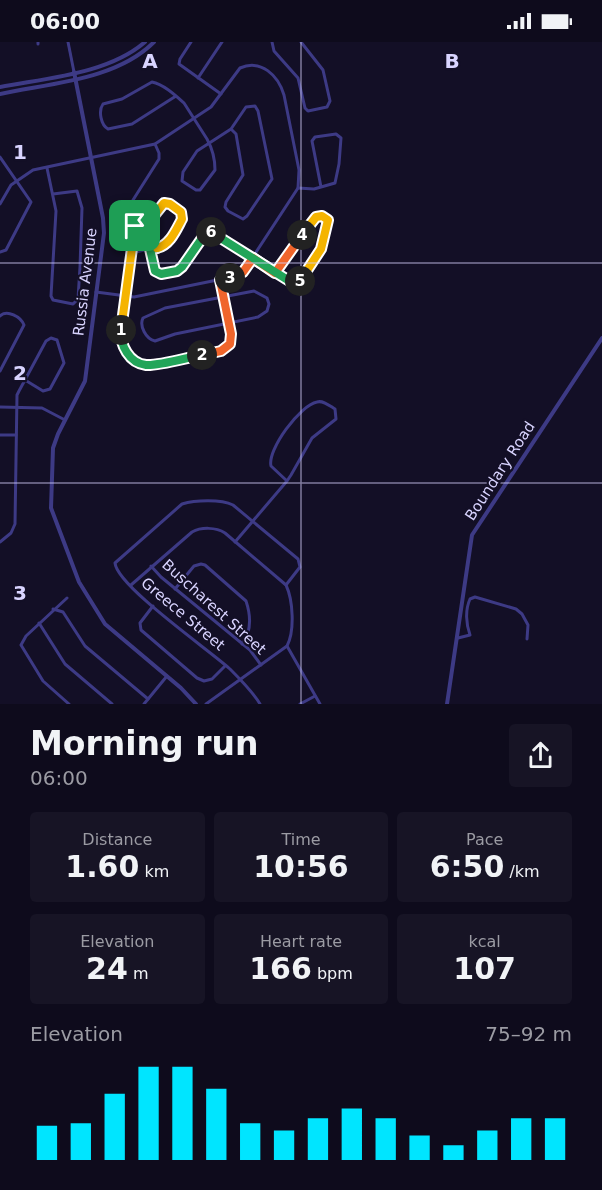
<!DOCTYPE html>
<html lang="en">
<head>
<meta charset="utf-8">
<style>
  body { margin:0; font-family:"DejaVu Sans",sans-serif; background:#171425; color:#f1f3f6; height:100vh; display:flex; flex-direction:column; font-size:22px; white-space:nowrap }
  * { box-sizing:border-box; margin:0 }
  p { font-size:20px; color:#9b9ba3 }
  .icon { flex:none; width:33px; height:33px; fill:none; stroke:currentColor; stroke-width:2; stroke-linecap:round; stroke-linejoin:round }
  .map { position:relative; height:662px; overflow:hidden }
  .side { display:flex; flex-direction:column; background:#0e0b1c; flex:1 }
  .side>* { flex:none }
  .pin { position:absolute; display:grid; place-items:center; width:51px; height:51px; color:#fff; margin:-26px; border-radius:12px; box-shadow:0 3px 9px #0006 }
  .km { position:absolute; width:30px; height:30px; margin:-15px; border-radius:50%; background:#222; color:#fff; font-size:16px; line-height:30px; text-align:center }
  .round { display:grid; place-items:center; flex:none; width:63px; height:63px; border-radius:6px; background:#171425 }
  .overview { display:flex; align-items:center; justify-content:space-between; height:102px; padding:0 30px }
  h1 { font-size:33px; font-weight:800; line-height:45px }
  .metrics { display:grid; grid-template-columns:repeat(3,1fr); gap:9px; height:102px; padding:6px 30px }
  .metrics div { display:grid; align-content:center; border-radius:6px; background:#171425; text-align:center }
  .metrics b { font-size:30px; font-weight:800 }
  .metrics small { font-size:16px; font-weight:400 }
  .metrics p { font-size:16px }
  .chart { height:168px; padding:12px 30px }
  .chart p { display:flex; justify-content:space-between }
  .chart svg { width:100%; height:108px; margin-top:6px; stroke:#00e5ff; stroke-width:6 }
  .status { display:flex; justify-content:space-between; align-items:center; height:42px; padding:0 30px; background:#0e0b1c; direction:ltr }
  .status svg { height:16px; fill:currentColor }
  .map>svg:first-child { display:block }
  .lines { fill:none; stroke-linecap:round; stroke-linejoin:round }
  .minor { stroke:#3d3a85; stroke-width:3 }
  .tertiary { stroke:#3d3a85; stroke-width:4 }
  .split-1-casing { stroke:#fff; stroke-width:12 }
  .split-2-casing { stroke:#fff; stroke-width:12 }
  .split-3-casing { stroke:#fff; stroke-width:12 }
  .split-4-casing { stroke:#fff; stroke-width:12 }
  .split-5-casing { stroke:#fff; stroke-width:12 }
  .split-6-casing { stroke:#fff; stroke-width:12 }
  .split-7-casing { stroke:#fff; stroke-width:12 }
  .split-8-casing { stroke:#fff; stroke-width:12 }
  .split-1 { stroke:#f5b400; stroke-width:8 }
  .split-2 { stroke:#22a559; stroke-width:8 }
  .split-3 { stroke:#f0652b; stroke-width:8 }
  .split-4 { stroke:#f0652b; stroke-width:8 }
  .split-5 { stroke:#f5b400; stroke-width:8 }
  .split-6 { stroke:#22a559; stroke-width:8 }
  .split-7 { stroke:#22a559; stroke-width:8 }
  .split-8 { stroke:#f5b400; stroke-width:8 }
  .grid { fill:none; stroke:#d9d4ff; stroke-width:1.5; stroke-opacity:0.55 }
  .labels { text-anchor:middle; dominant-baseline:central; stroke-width:4.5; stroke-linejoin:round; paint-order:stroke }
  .street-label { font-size:15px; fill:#d9d4ff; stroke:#130f26 }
  .grid-label { font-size:20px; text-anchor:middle; font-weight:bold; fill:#d9d4ff; stroke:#130f26; stroke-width:4.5; stroke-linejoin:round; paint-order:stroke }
</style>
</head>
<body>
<div class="status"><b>06:00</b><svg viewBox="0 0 49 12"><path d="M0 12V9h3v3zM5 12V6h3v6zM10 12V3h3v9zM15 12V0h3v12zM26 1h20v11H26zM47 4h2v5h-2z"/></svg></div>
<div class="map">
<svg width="602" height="662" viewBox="0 0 602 662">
  <rect width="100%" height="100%" fill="#130f26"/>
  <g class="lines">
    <g class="minor">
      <path d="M68,0l6,30"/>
      <path d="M191,0l-11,17 -1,5 42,30"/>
      <path d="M272,0l2,9 24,27 7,30 3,3 19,-4 3,-6 -7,-31 -22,-28"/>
      <path d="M38,2v-2"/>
      <path d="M198,36l24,-36"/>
      <path d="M176,54l-44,28 -24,5c-7,-4 -10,-18 -5,-25l19,-5 30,-17c11,2 23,13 32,21l23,36c5,9 8,20 8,31l-15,20h-4l-14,-9 1,-9 14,-21 34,-22 15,-22 9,-1 3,5 14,68 -25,37 -4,3 -15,-8 -3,-4 1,-5 17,-27 -7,-41 -5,-5"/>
      <path d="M155,102l4,9v6l-26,41 -2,7 4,23 -14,107c1,12 11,24 23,27 8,2 77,-12 83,-17 4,-3 4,-7 4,-13l-11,-54"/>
      <path d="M0,115l31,45 -25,48 -6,2"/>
      <path d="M47,126l9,43 -5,85 2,4 20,4 5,-5 2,-32 2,-59 -5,-17 -24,3"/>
      <path d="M298,146l16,1 21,-6 4,-19 2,-26 -5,-4 -21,3 -3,4 9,46"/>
      <path d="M0,162l11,-19 22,-15 122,-26 56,-37 29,-39c21,-9 38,7 44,27l15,75 -1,18 -53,81 -13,8 -98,20 -38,-5"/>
      <path d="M150,207l7,23c7,4 19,0 25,-5l23,-33 5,-2 81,51h5c14,-8 37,-49 31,-65l-7,-2 -6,2 -39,55"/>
      <path d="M132,211l33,-8 16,-24 1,-7 -12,-10 -6,-1 -14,18 -15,5"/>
      <path d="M254,249l13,7 2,6 -2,7 -9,6 -83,17 -20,7c-9,-2 -16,-15 -12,-23l22,-10z"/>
      <path d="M0,274c7,-7 21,1 24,9l-24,46"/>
      <path d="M0,365l42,1 23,12"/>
      <path d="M0,393h16"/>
      <path d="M0,500l11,-9 4,-9 2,-129 2,-4 27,-50 5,-3 6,2 7,23 -14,26 -7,2 -18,-11"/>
      <path d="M235,500l52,-61 4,-6 21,-37 24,-19 -1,-10c-5,-3 -12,-9 -18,-7 -17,3 -50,48 -46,64l16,15"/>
      <path d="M151,524l10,11 89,73 11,15"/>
      <path d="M131,543l61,-53c9,-5 24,-5 33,1l61,52c7,15 9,46 1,61l-81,58"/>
      <path d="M175,547l19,-23 7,-2 4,1 41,36c5,15 6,30 -4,43"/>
      <path d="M67,556l-41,38 -5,9 22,36 26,23"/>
      <path d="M153,564l-13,17 1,7 56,48 7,3 8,-2 13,-13"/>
      <path d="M53,567l10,3 22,34 63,53"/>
      <path d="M39,581l26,41 47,40"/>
      <path d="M458,596l12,-3c-4,-11 -5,-25 0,-36l5,-2 41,12 6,5 6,11 -1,14"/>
      <path d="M287,604l33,58"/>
      <path d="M144,662l23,-28"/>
      <path d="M260,662c-7,-12 -20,-25 -30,-35 -21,-19 -113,-83 -115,-106l67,-59c13,-4 39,-5 51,1l65,54 2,8 -14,18"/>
      <path d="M300,662l15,-8"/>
    </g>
    <g class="tertiary">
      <path d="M74,30l29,146 1,15 -19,148 -27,53 -5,14 -2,60 28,74 26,42 76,64 15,16"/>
      <path d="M0,45c47,-9 108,-13 145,-45"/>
      <path d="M0,52c51,-11 116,-14 154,-52"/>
      <path d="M447,662l25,-169 130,-197"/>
    </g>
  </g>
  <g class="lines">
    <defs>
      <path id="split-1" d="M121,288l14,-104"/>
      <path id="split-2" d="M121,288c-1,15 8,33 25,35 13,1 43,-8 56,-10"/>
      <path id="split-3" d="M202,313l19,-4 9,-7 1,-10 -11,-54 10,-2"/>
      <path id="split-4" d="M230,236l13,-6 10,-14 22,15 27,-38"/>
      <path id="split-5" d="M300,239l21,-32 7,-29 -6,-4 -6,1 -14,18"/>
      <path id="split-6" d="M211,190l80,50 5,2 4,-3"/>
      <path id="split-7" d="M157,206l-7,1 5,22 6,3 16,-3 5,-4 23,-33 6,-2"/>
      <path id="split-8" d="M135,184l14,-4 15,-19 6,1 11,8 1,7c-6,11 -12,26 -25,29"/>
    </defs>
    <use href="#split-1" class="split-1-casing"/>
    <use href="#split-2" class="split-2-casing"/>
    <use href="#split-3" class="split-3-casing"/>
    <use href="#split-4" class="split-4-casing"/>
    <use href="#split-5" class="split-5-casing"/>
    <use href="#split-6" class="split-6-casing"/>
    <use href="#split-7" class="split-7-casing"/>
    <use href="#split-8" class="split-8-casing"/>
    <use href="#split-1" class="split-1"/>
    <use href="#split-2" class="split-2"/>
    <use href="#split-3" class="split-3"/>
    <use href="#split-4" class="split-4"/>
    <use href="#split-5" class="split-5"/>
    <use href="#split-6" class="split-6"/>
    <use href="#split-7" class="split-7"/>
    <use href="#split-8" class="split-8"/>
  </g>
  <path class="grid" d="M301,0v662M0,221h602M0,441h602"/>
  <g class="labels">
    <g class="street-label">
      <text transform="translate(85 240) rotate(-83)">Russia Avenue</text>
      <text transform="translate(500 429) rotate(-57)">Boundary Road</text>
      <text transform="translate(214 565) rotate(42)">Buscharest Street</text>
      <text transform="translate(183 572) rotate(40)">Greece Street</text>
    </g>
  </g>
  <g class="grid-label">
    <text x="150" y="26">A</text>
    <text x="452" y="26">B</text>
    <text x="20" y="117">1</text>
    <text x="20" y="338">2</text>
    <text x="20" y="558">3</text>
  </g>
</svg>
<div class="pin" style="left:135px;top:184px;background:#1e9e55"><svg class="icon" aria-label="arrive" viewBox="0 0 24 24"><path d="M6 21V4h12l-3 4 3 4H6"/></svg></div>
<b class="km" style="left:121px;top:288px">1</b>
<b class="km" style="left:202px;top:313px">2</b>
<b class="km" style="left:230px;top:236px">3</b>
<b class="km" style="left:302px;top:193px">4</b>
<b class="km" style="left:300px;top:239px">5</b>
<b class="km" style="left:211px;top:190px">6</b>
</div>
<section class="side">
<div class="overview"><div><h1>Morning run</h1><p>06:00</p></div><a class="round"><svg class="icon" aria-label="share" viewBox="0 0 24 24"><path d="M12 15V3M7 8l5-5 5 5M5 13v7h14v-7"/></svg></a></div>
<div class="metrics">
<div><p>Distance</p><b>1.60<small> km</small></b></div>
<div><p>Time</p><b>10:56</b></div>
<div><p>Pace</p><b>6:50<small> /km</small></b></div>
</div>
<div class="metrics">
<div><p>Elevation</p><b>24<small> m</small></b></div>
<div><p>Heart rate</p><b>166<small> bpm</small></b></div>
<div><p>kcal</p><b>107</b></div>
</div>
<div class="chart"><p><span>Elevation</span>75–92 m</p>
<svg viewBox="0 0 160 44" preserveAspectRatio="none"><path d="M5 44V30M15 44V29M25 44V17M35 44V6M45 44V6M55 44V15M65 44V29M75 44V32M85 44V27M95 44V23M105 44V27M115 44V34M125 44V38M135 44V32M145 44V27M155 44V27"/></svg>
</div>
</section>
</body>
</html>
